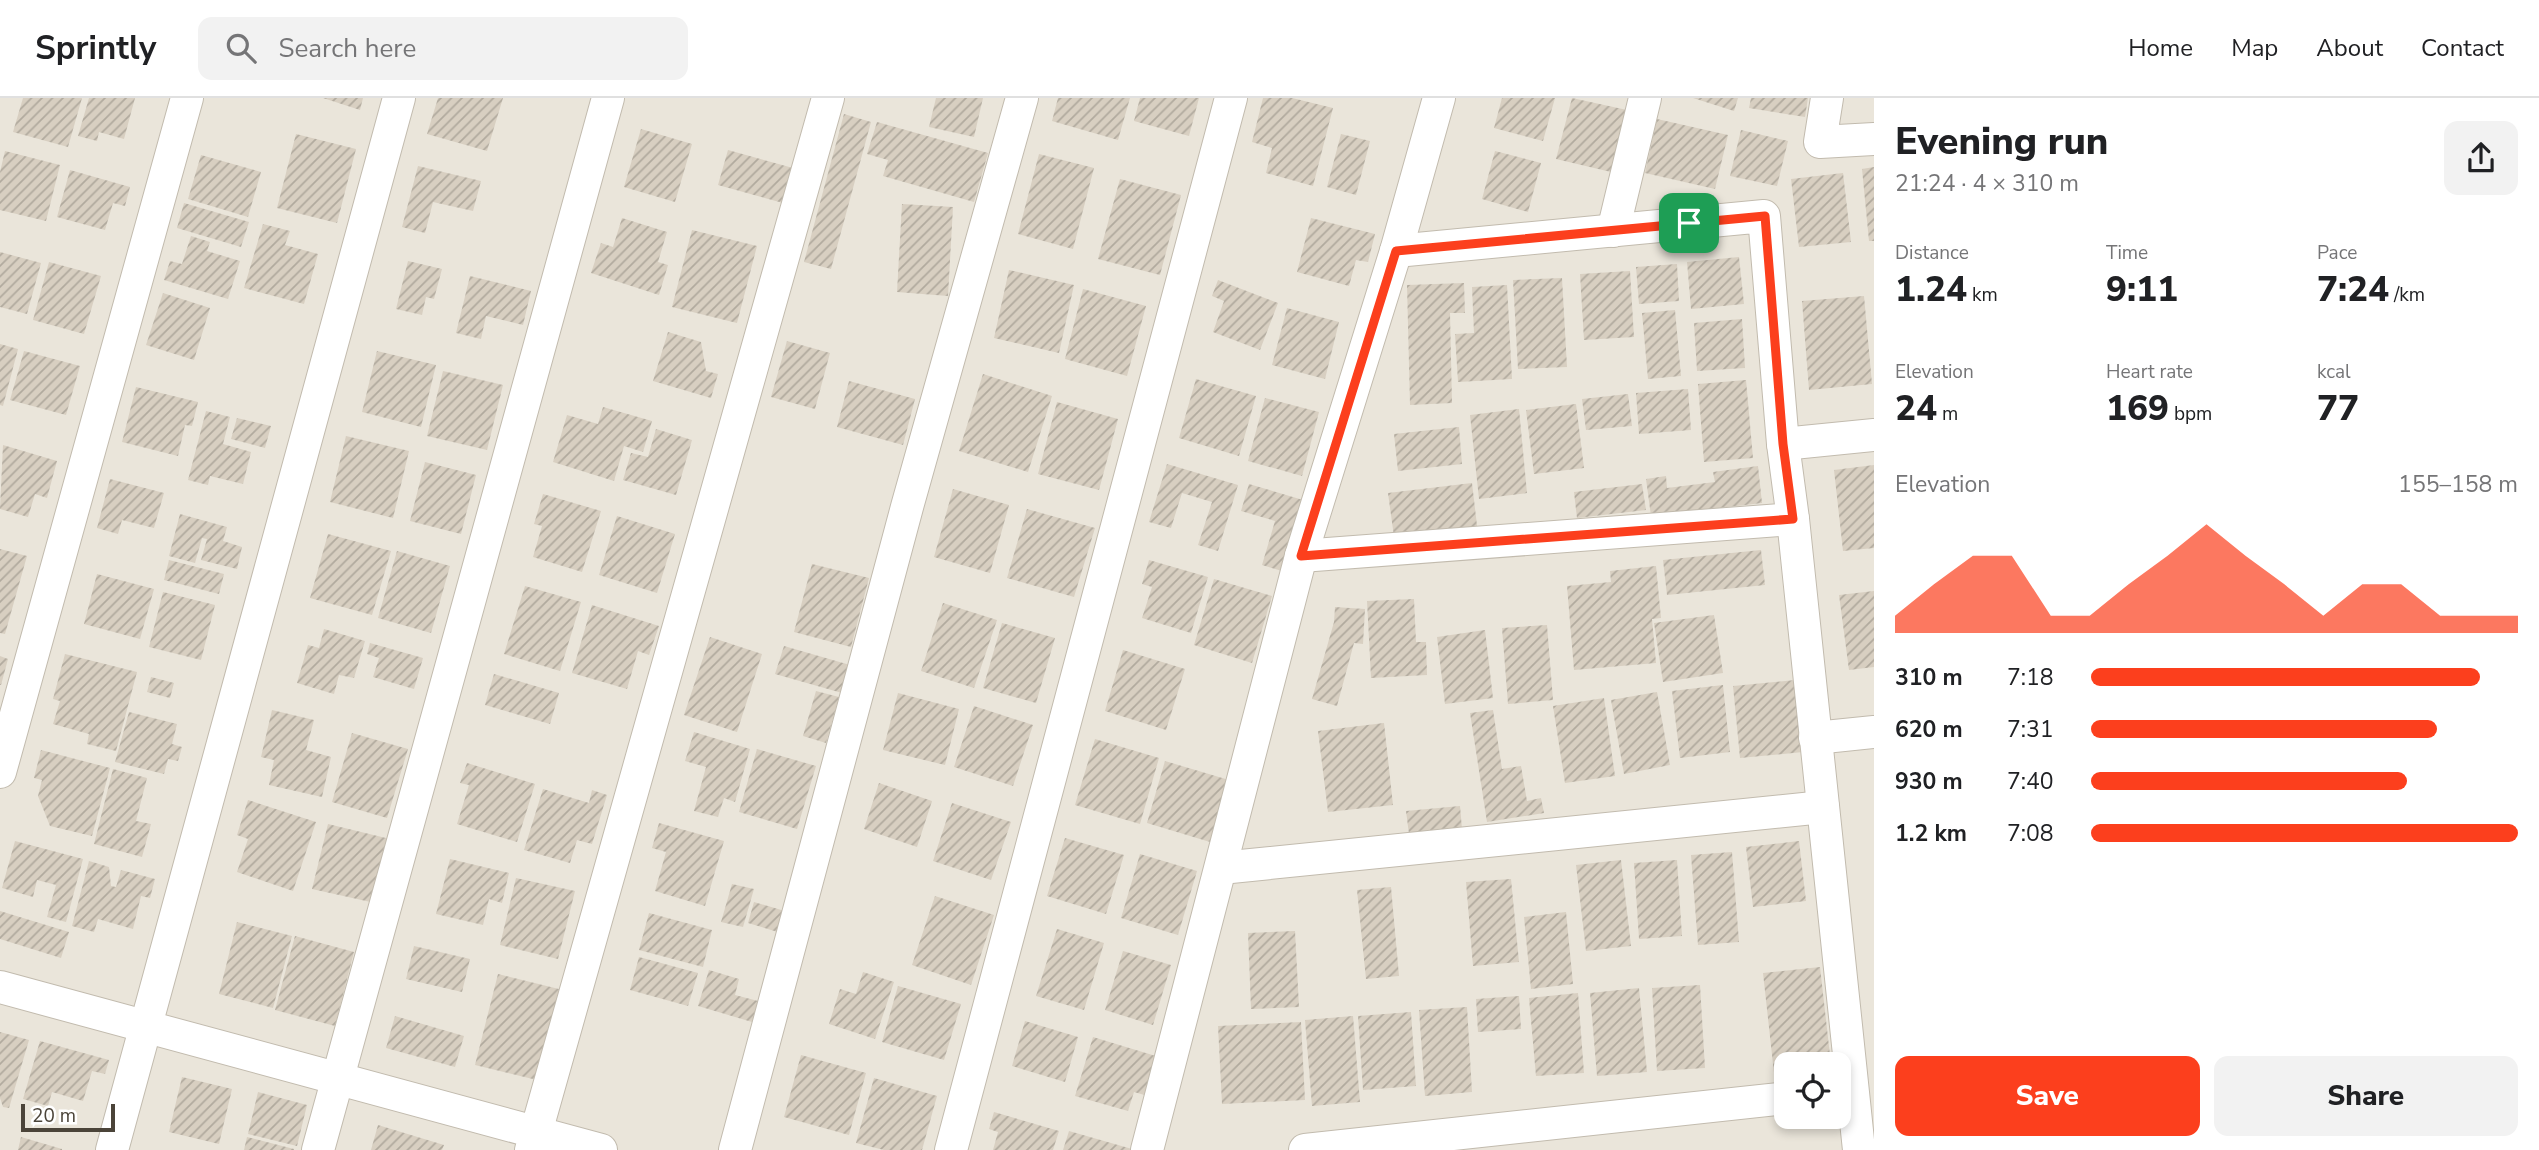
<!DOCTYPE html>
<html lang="en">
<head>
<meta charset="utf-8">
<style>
  body { margin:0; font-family:"Nunito Sans",sans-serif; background:#f2f2f2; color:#202124; height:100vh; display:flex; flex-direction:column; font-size:26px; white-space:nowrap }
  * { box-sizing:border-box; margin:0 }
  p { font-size:23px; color:#757577 }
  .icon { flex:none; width:38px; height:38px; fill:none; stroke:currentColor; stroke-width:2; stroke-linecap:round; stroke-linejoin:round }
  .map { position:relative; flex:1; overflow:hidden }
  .details { display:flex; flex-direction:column; background:#fff; width:665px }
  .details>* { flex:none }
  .fabs { position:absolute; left:1774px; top:954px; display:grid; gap:14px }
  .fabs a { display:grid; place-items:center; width:77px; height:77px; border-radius:14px; background:#fff; box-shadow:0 4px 10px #0003; font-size:35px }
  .scale { position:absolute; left:21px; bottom:18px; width:94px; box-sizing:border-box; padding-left:7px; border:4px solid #4b4439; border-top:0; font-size:19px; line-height:24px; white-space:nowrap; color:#4b4439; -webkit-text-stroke:5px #fff; paint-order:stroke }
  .pin { position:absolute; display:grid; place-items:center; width:60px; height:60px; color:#fff; margin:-30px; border-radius:14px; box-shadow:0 4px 10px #0006 }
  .round { display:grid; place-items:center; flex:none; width:74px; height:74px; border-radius:14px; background:#f2f2f2 }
  .head { display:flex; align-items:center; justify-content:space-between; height:119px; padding:0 21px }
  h1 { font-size:38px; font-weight:800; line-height:52px }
  .metrics { display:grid; grid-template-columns:repeat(3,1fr); gap:10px; height:119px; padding:7px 21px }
  .metrics div { display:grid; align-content:center }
  .metrics b { font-size:35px; font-weight:800 }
  .metrics small { font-size:19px; font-weight:400 }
  .metrics p { font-size:19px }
  .chart { height:196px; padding:14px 21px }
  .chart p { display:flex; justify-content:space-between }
  .chart svg { width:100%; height:126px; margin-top:7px; fill:#fc3f1d; opacity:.7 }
  .cta { display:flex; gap:14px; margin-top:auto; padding:14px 21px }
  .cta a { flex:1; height:80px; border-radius:14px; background:#fc3f1d; color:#fff; font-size:28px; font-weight:800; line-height:80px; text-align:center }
  .cta a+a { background:#f2f2f2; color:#202124 }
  ul { padding:0 21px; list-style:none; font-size:23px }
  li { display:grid; grid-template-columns:112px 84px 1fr; align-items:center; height:52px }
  li i { height:18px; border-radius:9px; background:#fc3f1d }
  header { display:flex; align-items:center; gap:42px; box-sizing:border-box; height:98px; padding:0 35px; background:#fff; border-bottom:2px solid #e0e0e0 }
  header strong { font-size:33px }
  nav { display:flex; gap:38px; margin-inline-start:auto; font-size:24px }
  .search { width:490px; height:63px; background:#f2f2f2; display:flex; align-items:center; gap:18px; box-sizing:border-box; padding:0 24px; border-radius:14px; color:#757577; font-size:26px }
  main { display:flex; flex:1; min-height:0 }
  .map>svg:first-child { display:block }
  .residential { fill:#eae5da; fill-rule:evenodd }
  .building { fill:url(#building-hatch) }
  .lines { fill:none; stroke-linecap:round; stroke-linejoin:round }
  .street-casing { stroke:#c2bbae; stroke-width:34 }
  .street { stroke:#fff; stroke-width:32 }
  .route-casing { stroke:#fff; stroke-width:14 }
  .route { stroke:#fc3f1d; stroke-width:9 }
</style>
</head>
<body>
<header>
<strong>Sprintly</strong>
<div class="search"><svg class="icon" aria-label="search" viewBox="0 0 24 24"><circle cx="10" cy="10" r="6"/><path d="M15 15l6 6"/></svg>Search here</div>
<nav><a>Home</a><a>Map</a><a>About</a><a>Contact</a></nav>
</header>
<main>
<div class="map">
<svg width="1874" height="1052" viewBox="0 0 1874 1052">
  <defs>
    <pattern id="building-hatch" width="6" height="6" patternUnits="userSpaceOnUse" patternTransform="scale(1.75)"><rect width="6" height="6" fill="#d8cfc1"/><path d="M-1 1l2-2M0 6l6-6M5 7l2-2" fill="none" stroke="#b1aa9e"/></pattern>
  </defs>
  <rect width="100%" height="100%" fill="#f6f3ec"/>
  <path class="residential" d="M0,0h1874v1052h-1874zM1787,966h52v52h-52z"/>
  <g class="building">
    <path d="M23,0h59l-14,49 -55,-15z"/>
    <path d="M89,0h46l-11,41 -25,-7 -2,9 -19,-5z"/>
    <path d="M323,0h40l-3,12z"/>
    <path d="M438,0h65l-16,53 -60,-17z"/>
    <path d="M936,0h47l-9,39 -45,-10z"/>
    <path d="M1058,0h72l-12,42 -66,-19z"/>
    <path d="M1140,0h59l-10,38 -55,-15z"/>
    <path d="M1263,0h29l41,10 -20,78 -47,-13 6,-25 -20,-6z"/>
    <path d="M1502,0h53l-12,43 -49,-13z"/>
    <path d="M1572,0l55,12 -16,62 -55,-13z"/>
    <path d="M1693,0h45l-4,13z"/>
    <path d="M1751,0h57l-3,19 -56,-9z"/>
    <path d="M844,16l27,8 -40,147 -27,-7z"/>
    <path d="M1657,21l71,16 -13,54 -70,-16z"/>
    <path d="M877,24l111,31 -14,49 -91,-26 5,-16 -21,-6z"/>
    <path d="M641,31l51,15 -17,58 -51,-15z"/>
    <path d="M1741,32l47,11 -11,45 -47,-10z"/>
    <path d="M296,36l60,15 -19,74 -60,-15z"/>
    <path d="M1341,36l29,7 -14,54 -29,-8z"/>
    <path d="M728,52l65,18 -10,35 -65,-18z"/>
    <path d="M5,53l55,14 -14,56 -46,-11v-38z"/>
    <path d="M1495,53l46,12 -13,49 -46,-13z"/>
    <path d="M1039,56l55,14 -21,81 -55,-15z"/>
    <path d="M201,57l60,17 -13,45 -60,-18z"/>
    <path d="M418,68l63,15 -8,30 -40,-9 -8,31 -23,-6z"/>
    <path d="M1874,69v74h-5l-7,-72z"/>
    <path d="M70,72l60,17 -5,19 -12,-3 -8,27 -48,-13z"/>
    <path d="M1843,75l8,69 -52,5 -8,-68z"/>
    <path d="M1120,81l61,16 -21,80 -62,-16z"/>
    <path d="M184,105l65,19 -8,25 -64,-19z"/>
    <path d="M902,106l51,3 -5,89 -51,-4z"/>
    <path d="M622,120l45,14 -9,30 10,3 -9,30 -68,-22 10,-30 12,4z"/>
    <path d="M1311,120l64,16 -7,28 -12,-2 -7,26 -52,-14z"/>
    <path d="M263,126l27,7 -5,14 33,9 -14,50 -60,-16z"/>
    <path d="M692,132l65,16 -20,77 -65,-16z"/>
    <path d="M191,138l19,6 -3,9 33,10 -12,38 -64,-19 6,-19 12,3z"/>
    <path d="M0,154l41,11 -14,51 -27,-7z"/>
    <path d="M1739,159l5,47 -53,5 -4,-47z"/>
    <path d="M408,163l34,8 -8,30 -8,-2 -4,18 -26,-6z"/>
    <path d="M49,164l52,14 -17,58 -51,-14z"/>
    <path d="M1677,166l2,37 -40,3 -3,-37z"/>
    <path d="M1009,172l65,15 -15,68 -65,-15z"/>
    <path d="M1630,173l4,66 -50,3 -4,-66z"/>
    <path d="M470,178l61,15 -8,34 -37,-9 -5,23 -25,-6z"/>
    <path d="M1562,180l5,89 -49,2 -5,-89z"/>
    <path d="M1218,182l60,23 -18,47 -47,-18 11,-31 -12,-5z"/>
    <path d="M1464,185l1,30h-15l2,90 -42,2 -3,-120z"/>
    <path d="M1507,187l5,94 -54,3 -3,-48 19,-1 -2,-46z"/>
    <path d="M1083,191l63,17 -19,70 -62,-17z"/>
    <path d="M163,195l47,15 -16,52 -48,-15z"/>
    <path d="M1864,198l8,88 -63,6 -7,-89z"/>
    <path d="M1287,210l52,14 -14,57 -53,-14z"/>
    <path d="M1675,212l6,66 -33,3 -6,-66z"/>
    <path d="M1742,221l3,49 -48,3 -3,-48z"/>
    <path d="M668,234l33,10 5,29 12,3 -7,24 -58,-17z"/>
    <path d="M787,243l43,12 -15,56 -44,-12z"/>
    <path d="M0,246l18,5 -15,57 -3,-1z"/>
    <path d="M24,253l56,15 -14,49 -56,-15z"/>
    <path d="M377,253l59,14 -15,62 -59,-15z"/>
    <path d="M443,273l60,14 -16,65 -60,-14z"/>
    <path d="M983,276l69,22 -24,76 -69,-21z"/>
    <path d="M1196,281l60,17 -17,60 -60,-18z"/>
    <path d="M1746,282l7,78 -49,4 -6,-78z"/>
    <path d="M849,283l66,18 -12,46 -66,-18z"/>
    <path d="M136,289l62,15 -6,24 -7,-1 -7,31 -56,-14z"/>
    <path d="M1688,291l3,41 -52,4 -3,-41z"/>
    <path d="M1628,296l4,32 -46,4 -4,-31z"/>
    <path d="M1265,300l54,14 -17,64 -54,-15z"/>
    <path d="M1057,304l61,17 -19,71 -61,-16z"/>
    <path d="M1576,306l8,64 -50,6 -8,-64z"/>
    <path d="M603,309l49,14 -9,31 -19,-6 -10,35 -61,-19 14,-47 31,9z"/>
    <path d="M1519,311l8,84 -48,6 -9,-84z"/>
    <path d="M206,313l24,6 -7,27 28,8 -8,32 -33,-8 -2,9 -20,-5z"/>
    <path d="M237,320l34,8 -6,22 -34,-9z"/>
    <path d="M1459,329l3,37 -64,7 -4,-37z"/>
    <path d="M656,331l36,11 -16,55 -53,-15 8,-27 17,4z"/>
    <path d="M346,338l63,15 -16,67 -63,-16z"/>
    <path d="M3,347l54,16 -10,37 -12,-4 -7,23 -28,-8z"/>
    <path d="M425,364l51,13 -15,59 -51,-13z"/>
    <path d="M1167,366l71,21 -20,66 -20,-6 14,-43 -30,-9 -11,35 -22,-6z"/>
    <path d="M1874,367v83l-31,3 -9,-81z"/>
    <path d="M1758,368l4,37 -111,13 -5,-37 20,-3 1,12 48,-6 -2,-10z"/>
    <path d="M110,381l54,14 -10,35 -32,-8 -4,14 -21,-6z"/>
    <path d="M1472,385l6,51 -83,10 -7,-51z"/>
    <path d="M1249,386l54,16 -21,71 -20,-6 13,-44 -34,-10z"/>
    <path d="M1642,386l4,26 -69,8 -3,-26z"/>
    <path d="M953,391l56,16 -19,68 -56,-16z"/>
    <path d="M543,396l58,17 -19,61 -49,-15 9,-31 -8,-2z"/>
    <path d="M1027,411l68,19 -21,69 -67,-19z"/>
    <path d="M180,416l47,13 -4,14 19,6 -5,22 -36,-9 6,-21 -5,-1 -7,25 -26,-7z"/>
    <path d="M617,418l58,18 -18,59 -58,-18z"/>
    <path d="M328,436l63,17 -19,64 -62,-17z"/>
    <path d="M0,451l27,7 -22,78 -5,-1z"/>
    <path d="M1761,452l4,35 -98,10 -4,-35z"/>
    <path d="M397,453l53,15 -19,67 -53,-15z"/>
    <path d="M169,462l55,14 -5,20 -55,-14z"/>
    <path d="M1149,462l59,17 -17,56 -49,-15 10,-31 -10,-3z"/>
    <path d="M812,466l57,14 -18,69 -57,-15z"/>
    <path d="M1656,468l5,52 -9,1 4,44 -82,7 -7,-84 44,-4 -1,-11z"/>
    <path d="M97,476l57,15 -14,50 -56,-15z"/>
    <path d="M1214,481l58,17 -20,67 -58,-18z"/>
    <path d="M525,488l56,16 -21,69 -56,-17z"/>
    <path d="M1874,493v76l-25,3 -10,-75z"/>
    <path d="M163,494l52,13 -14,55 -52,-13z"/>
    <path d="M1414,501l2,43h10l1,33 -56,3 -4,-77z"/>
    <path d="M943,505l54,17 -23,68 -53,-17z"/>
    <path d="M592,507l67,21 -10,29 -11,-4 -11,38 -55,-16z"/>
    <path d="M1335,509l30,2 -2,35 -9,-1 -17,63 -25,-7 22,-77z"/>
    <path d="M1714,517l9,58 -60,9 -9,-59z"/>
    <path d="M1002,525l53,15 -19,65 -53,-15z"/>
    <path d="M1547,527l6,75 -45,4 -6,-76z"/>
    <path d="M324,531l41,12 -11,37 -15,-3 -5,19 -37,-11 11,-38 11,3z"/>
    <path d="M1485,532l8,68 -48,6 -8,-67z"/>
    <path d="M710,539l52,17 -25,78 -53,-17z"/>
    <path d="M370,545l53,15 -9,31 -41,-12 6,-19 -12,-4z"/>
    <path d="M784,548l66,19 -8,28 -67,-19z"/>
    <path d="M1123,552l62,19 -19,61 -61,-19z"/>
    <path d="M65,556l72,18 -21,79 -29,-7 2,-10 -36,-10 7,-23 -7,-2z"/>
    <path d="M0,558l8,3 -7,26h-1z"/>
    <path d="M494,576l65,19 -9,31 -65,-19z"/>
    <path d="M151,579l23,6 -4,15 -23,-6z"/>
    <path d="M1795,582l8,72 -63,6 -7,-72z"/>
    <path d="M1723,587l7,67 -50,6 -8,-67z"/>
    <path d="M816,593l23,6 -13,46 -23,-7z"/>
    <path d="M1657,594l13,73 -46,9 -13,-74z"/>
    <path d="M898,595l61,16 -14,56 -62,-15z"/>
    <path d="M1604,600l11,78 -50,7 -12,-77z"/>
    <path d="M974,608l59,19 -20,61 -59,-19z"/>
    <path d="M272,612l42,10 -8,30 25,7 -9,40 -53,-12 5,-25 -13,-3z"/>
    <path d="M1493,612l9,59 19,-3 6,35 14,-3 3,15 -57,9 -17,-109z"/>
    <path d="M129,614l48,12 -5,20 10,3 -4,14 -10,-2 -4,15 -49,-12z"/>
    <path d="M1384,625l9,82 -65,7 -10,-81z"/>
    <path d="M694,634l56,17 -15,53 -11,-4 -6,19 -24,-6 12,-44 -21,-6z"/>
    <path d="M352,635l56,16 -21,69 -55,-16z"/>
    <path d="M1095,641l64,19 -19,66 -65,-19z"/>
    <path d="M757,651l59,17 -19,63 -58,-17z"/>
    <path d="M41,652l69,18 -18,68 -42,-10 -12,-30 4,-16 -8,-2z"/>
    <path d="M1165,663l64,19 -19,62 -63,-19z"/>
    <path d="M467,665l68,21 -18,58 -60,-18 12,-39 -9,-2z"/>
    <path d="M113,671l34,9 -11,43 15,3 -9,33 -48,-13z"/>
    <path d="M879,685l53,18 -15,46 -53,-18z"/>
    <path d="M543,691l46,14 3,-13 15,5 -15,49 -15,-4 -7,23 -46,-13z"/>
    <path d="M248,702l68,22 -23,69 -56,-19 11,-33 -11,-4z"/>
    <path d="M952,705l59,19 -20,58 -58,-19z"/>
    <path d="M1460,708l2,23 -53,5 -3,-23z"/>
    <path d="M659,725l65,18 -19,65 -50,-15 11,-39 -14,-4z"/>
    <path d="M328,726l62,15 -15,64 -63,-14z"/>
    <path d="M1065,740l59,17 -18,59 -59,-18z"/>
    <path d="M15,743l68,18 -17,63 -19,-5 9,-32 -19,-5 -4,17 -31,-9z"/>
    <path d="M1799,743l7,60 -53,6 -7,-60z"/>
    <path d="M1732,754l7,90 -41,3 -7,-90z"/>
    <path d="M1140,756l57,17 -19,64 -57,-17z"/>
    <path d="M450,761l59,14 -7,30 -13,-4 -6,26 -47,-11z"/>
    <path d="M1621,762l10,86 -45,5 -10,-86z"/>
    <path d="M1677,762l5,76 -43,3 -5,-76z"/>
    <path d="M89,763l20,6 2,19 5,1 5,-17 34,9 -5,19 -9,-2 -8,33 -35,-10 -4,13 -22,-6z"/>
    <path d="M516,780l59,13 -17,68 -58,-14z"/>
    <path d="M1511,781l8,83 -46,4 -7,-84z"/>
    <path d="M732,786l22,5 -11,38 -22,-5z"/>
    <path d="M1391,789l8,89 -33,3 -9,-89z"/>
    <path d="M935,798l59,19 -23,70 -59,-20z"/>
    <path d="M754,804l34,10 -7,21 -33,-10z"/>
    <path d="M0,813l69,21 -8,26 -61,-19z"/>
    <path d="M1566,814l7,72 -42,5 -7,-72z"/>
    <path d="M649,815l63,17 -9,37 -64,-17z"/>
    <path d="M237,824l55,14 -19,72 -54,-14z"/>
    <path d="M1057,831l47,14 -20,67 -48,-14z"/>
    <path d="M1295,833l4,76 -48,2 -3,-76z"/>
    <path d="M295,838l59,16 -19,74 -60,-16z"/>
    <path d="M414,848l56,13 -8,33 -56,-13z"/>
    <path d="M1123,853l48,14 -18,60 -48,-15z"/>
    <path d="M639,859l59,16 -10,33 -58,-16z"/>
    <path d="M1820,869l11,97h-44v16l-12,2 -12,-109z"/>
    <path d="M709,872l30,9 -4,16 23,6 -6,21 -54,-16z"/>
    <path d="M863,874l31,10 -19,57 -46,-15 11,-35 16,5z"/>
    <path d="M498,876l65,16 -22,91 -66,-16z"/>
    <path d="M1700,887l5,83 -48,3 -5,-83z"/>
    <path d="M898,888l63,18 -17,56 -62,-18z"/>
    <path d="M1639,890l8,84 -50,4 -7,-83z"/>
    <path d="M1578,895l6,80 -48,3 -7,-78z"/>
    <path d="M1519,898l2,33 -43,3 -2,-33z"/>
    <path d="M1467,909l5,85 -47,4 -6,-86z"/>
    <path d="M1411,914l5,74 -53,4 -5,-74z"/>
    <path d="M395,918l69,20 -9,31 -69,-19z"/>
    <path d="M1353,918l7,86 -48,4 -7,-86z"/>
    <path d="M1025,923l53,16 -13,45 -53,-16z"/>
    <path d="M1301,924l4,78 -83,4 -4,-78z"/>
    <path d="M0,934l29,8 -20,68 -6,-1 -3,-9z"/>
    <path d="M1093,939l66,20 -11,39 -14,-4 -6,19 -53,-15z"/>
    <path d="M40,943l69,19 -4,14 -13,-3 -9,30 -31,-9 -4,14 -25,-7z"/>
    <path d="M801,957l65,18 -17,62 -65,-18z"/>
    <path d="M182,979l50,12 -13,55 -50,-12z"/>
    <path d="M874,980l63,18 -15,54h-38l-28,-7z"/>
    <path d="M258,994l49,13 -10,41 -49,-12z"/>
    <path d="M994,1014l65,19 -6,19h-60l5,-18 -9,-3z"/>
    <path d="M378,1027l66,20 -2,5h-71z"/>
    <path d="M1069,1033l63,18 -1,1h-68z"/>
    <path d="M21,1039l41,12v1h-44z"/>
    <path d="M247,1039l47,12v1h-50z"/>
  </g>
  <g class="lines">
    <defs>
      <g id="street">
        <path d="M1827,0l-7,44 54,-3"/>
        <path d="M1613,133l32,-133"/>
        <path d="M1396,153l368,-35 19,228 10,75 66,631"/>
        <path d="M1783,346l91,-9"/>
        <path d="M1301,458l492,-37"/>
        <path d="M1815,640l59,-6"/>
        <path d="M0,674l187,-674"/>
        <path d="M1221,770l602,-61"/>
        <path d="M0,889l601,163"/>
        <path d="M112,1052l287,-1052"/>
        <path d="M318,1052l290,-1052"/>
        <path d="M531,1052l297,-1052"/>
        <path d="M735,1052l172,-643 115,-409"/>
        <path d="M951,1052l280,-1052"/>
        <path d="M1147,1052l154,-594 95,-305 43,-153"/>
        <path d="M1305,1052l482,-52"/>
      </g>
    </defs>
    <use href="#street" class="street-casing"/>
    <use href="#street" class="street"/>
  </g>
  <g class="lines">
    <defs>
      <path id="route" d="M1765,118l18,228 10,75 -492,37 95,-305z"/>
    </defs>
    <use href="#route" class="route-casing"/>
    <use href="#route" class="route"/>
  </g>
</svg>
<div class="fabs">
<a><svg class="icon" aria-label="locate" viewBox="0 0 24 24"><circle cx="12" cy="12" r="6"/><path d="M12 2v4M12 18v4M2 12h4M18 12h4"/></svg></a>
</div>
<div class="scale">20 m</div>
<div class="pin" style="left:1689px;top:125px;background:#1e9e55"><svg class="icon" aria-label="arrive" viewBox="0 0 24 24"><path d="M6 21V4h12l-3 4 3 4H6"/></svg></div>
</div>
<section class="details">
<div class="head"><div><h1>Evening run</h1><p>21:24 · 4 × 310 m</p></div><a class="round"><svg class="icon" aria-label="share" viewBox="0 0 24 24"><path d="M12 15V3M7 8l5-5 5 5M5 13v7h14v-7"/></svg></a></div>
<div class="metrics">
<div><p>Distance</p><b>1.24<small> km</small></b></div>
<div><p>Time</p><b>9:11</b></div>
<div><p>Pace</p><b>7:24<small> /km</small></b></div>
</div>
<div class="metrics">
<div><p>Elevation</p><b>24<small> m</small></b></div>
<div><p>Heart rate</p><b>169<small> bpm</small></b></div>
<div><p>kcal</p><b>77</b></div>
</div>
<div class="chart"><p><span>Elevation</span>155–158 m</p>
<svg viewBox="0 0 160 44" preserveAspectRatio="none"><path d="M0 44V38L10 27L20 17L30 17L40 38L50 38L60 27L70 17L80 6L90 17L100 27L110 38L120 27L130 27L140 38L150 38L160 38V44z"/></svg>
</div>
<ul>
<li><b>310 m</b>7:18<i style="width:91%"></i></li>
<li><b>620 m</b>7:31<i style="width:81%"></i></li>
<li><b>930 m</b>7:40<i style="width:74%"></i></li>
<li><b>1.2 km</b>7:08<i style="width:100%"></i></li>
</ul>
<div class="cta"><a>Save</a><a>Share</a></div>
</section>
</main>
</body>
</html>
